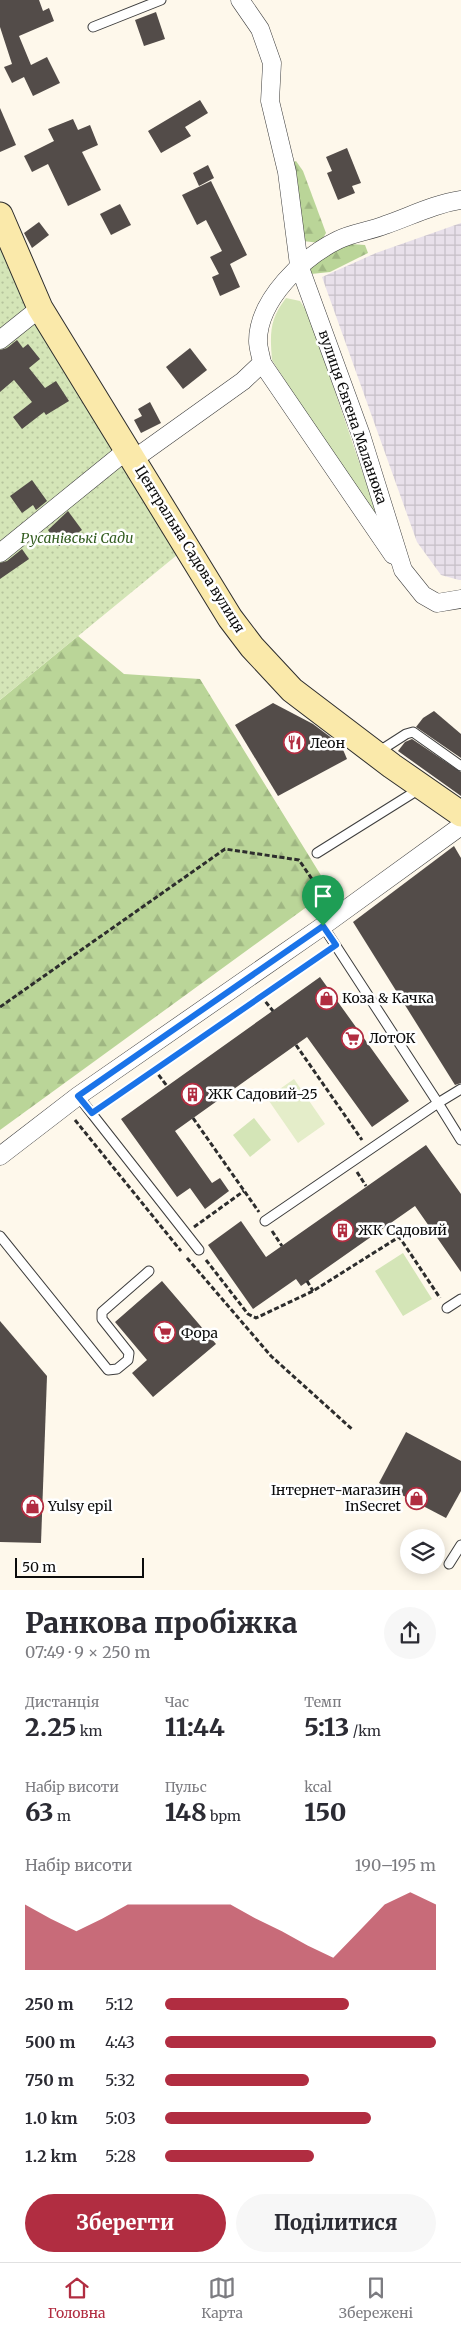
<!DOCTYPE html>
<html lang="uk">
<head>
<meta charset="utf-8">
<style>
  body { margin:0; font-family:Merriweather,serif; background:#f7f7f7; color:#2b2b33; height:100vh; display:flex; flex-direction:column; font-size:19px; white-space:nowrap }
  * { box-sizing:border-box; margin:0 }
  p { font-size:16px; color:#7c7c81 }
  .icon { flex:none; width:28px; height:28px; fill:none; stroke:currentColor; stroke-width:2; stroke-linecap:round; stroke-linejoin:round }
  .map { position:relative; height:1590px; overflow:hidden }
  .drawer { display:flex; flex-direction:column; background:#fff; flex:1 }
  .drawer>* { flex:none }
  .buttons { position:absolute; left:400px; top:1529px; display:grid; gap:10px }
  .buttons a { display:grid; place-items:center; width:45px; height:45px; border-radius:50%; background:#fff; box-shadow:0 2px 12px #0003; font-size:25px }
  .scale { position:absolute; left:15px; bottom:12px; width:129px; box-sizing:border-box; padding-left:5px; border:2px solid #0b0b0b; border-top:0; font-size:14px; line-height:18px; white-space:nowrap; color:#0b0b0b; -webkit-text-stroke:4px #fff; paint-order:stroke }
  .pin { position:absolute; display:grid; place-items:center; width:42px; height:42px; color:#fff; margin:-51px -21px; border-radius:50% 50% 50% 0; rotate:-45deg; box-shadow:0 0 5px #0007 }
  .pin .icon { rotate:45deg }
  .round { display:grid; place-items:center; flex:none; width:52px; height:52px; border-radius:26px; background:#f7f7f7 }
  .headline { display:flex; align-items:center; justify-content:space-between; height:85px; padding:0 25px }
  h1 { font-size:28px; font-weight:800; line-height:38px }
  .figures { display:grid; grid-template-columns:repeat(3,1fr); gap:8px; height:85px; padding:5px 25px }
  .figures div { display:grid; align-content:center }
  .figures b { font-size:25px; font-weight:800 }
  .figures small { font-size:14px; font-weight:400 }
  .figures p { font-size:14px }
  .chart { height:140px; padding:10px 25px }
  .chart p { display:flex; justify-content:space-between }
  .chart svg { width:100%; height:90px; margin-top:5px; fill:#b12d41; opacity:.7 }
  .cta { display:flex; gap:10px; margin-top:auto; padding:10px 25px }
  .cta a { flex:1; height:58px; border-radius:30px; background:#b12d41; color:#fff; font-size:20px; font-weight:800; line-height:58px; text-align:center }
  .cta a+a { background:#f7f7f7; color:#2b2b33 }
  ul { padding:0 25px; list-style:none; font-size:16px }
  li { display:grid; grid-template-columns:80px 60px 1fr; align-items:center; height:38px }
  li i { height:12px; border-radius:6px; background:#b12d41 }
  .tabs { display:flex; justify-content:space-around; align-items:center; height:70px; border-top:1px solid #e1e1e2; background:#fff; font-size:14px; color:#7c7c81 }
  .tabs a { display:grid; justify-items:center; gap:2px }
  .tabs .on { color:#b12d41 }
  .map>svg:first-child { display:block }
  .industrial { fill:url(#industrial-grid) }
  .grass { fill:#d4e5b7 }
  .forest { fill:url(#forest-firs) }
  .garden { fill:url(#garden-dots) }
  .pitch { fill:#e4edc9 }
  .building { fill:#534c49 }
  .lines { fill:none; stroke-linecap:round; stroke-linejoin:round }
  .service-casing { stroke:#3e3e3e; stroke-width:11 }
  .minor-casing { stroke:#3e3e3e; stroke-width:19 }
  .secondary-casing { stroke:#2d2d2d; stroke-width:27 }
  .path { stroke:#2d2d2d; stroke-width:3; stroke-dasharray:5 2.5; stroke-linecap:butt }
  .service { stroke:#fff; stroke-width:9 }
  .minor { stroke:#fff; stroke-width:18 }
  .secondary { stroke:#fae9aa; stroke-width:25 }
  .route-casing { stroke:#fff; stroke-width:10 }
  .route { stroke:#1a73e8; stroke-width:6 }
  .labels { text-anchor:middle; dominant-baseline:central; stroke-width:5; stroke-linejoin:round; paint-order:stroke }
  .street-label { font-size:14px; fill:#0b0b0b; stroke:#fff }
  .park-label { font-size:14px; font-style:italic; fill:#345e21; stroke:#fff }
  .poi-label { font-size:14px; fill:#0b0b0b; stroke:#fff; text-anchor:start }
</style>
</head>
<body>
<div class="map">
<svg width="461" height="1590" viewBox="0 0 461 1590">
  <defs>
    <pattern id="industrial-grid" width="8" height="8" patternUnits="userSpaceOnUse" patternTransform="scale(1.25)"><rect width="8" height="8" fill="#e8e0ea"/><path d="M0 4h8M4 0v8" fill="none" stroke="#c6bfc7"/></pattern>
    <pattern id="forest-firs" width="22" height="20" patternUnits="userSpaceOnUse" patternTransform="scale(1.25)"><rect width="22" height="20" fill="#bad598"/><path d="M5 1l3.5 6h-7zM16 11l3.5 6h-7z" fill="#9fb682"/></pattern>
    <pattern id="garden-dots" width="8" height="8" patternUnits="userSpaceOnUse" patternTransform="scale(1.25)"><rect width="8" height="8" fill="#d4e5b7"/><path d="M2 2h.1M6 6h.1" fill="none" stroke="#b5c39c" stroke-width="1.8" stroke-linecap="round"/></pattern>
  </defs>
  <rect width="100%" height="100%" fill="#fef8eb"/>
  <path class="industrial" d="M461,223v357h-2l-18,-5 -24,-33 -95,-265 54,-24z"/>
  <g class="grass">
    <path d="M286,298l14,3 9,14 75,220 -112,-175c-2,-26 -3,-40 14,-62z"/>
    <path d="M254,1118l17,22 -21,17 -17,-22z"/>
    <path d="M403,1253l29,46 -29,17 -28,-45z"/>
  </g>
  <g class="forest">
    <path d="M296,161l7,10 23,62 -6,10 -17,-2 -12,-78z"/>
    <path d="M337,243l28,2 3,8 -38,19 -19,2v-9z"/>
    <path d="M78,636l46,38 76,5 130,211 -330,240v-430z"/>
  </g>
  <path class="garden" d="M0,236l33,76 144,243 -177,145z"/>
  <path class="pitch" d="M294,1079l31,45 -27,19 -31,-45z"/>
  <g class="building">
    <path d="M0,0h39l4,11 6,-3 5,13 -35,15 12,29 16,-8 13,26 -27,13 -9,-19 -12,6 -8,-16 8,-3 -12,-37z"/>
    <path d="M156,12l9,27 -21,7 -9,-26z"/>
    <path d="M200,100l8,13 -23,14 6,9 -30,17 -13,-22z"/>
    <path d="M0,108l16,37 -16,7z"/>
    <path d="M73,119l5,11 12,-5 8,20 -16,7 19,38 -33,16 -20,-42 -16,8 -8,-16 30,-15 -6,-12z"/>
    <path d="M347,148l14,35 -9,3 3,7 -17,7 -11,-27 5,-2 -6,-14z"/>
    <path d="M208,165l6,13 -15,8 -6,-13z"/>
    <path d="M211,181l36,74 -17,9 10,23 -20,9 -8,-19 7,-3 -9,-17 12,-6 -16,-31 -9,5 -15,-30z"/>
    <path d="M120,204l11,21 -20,10 -11,-21z"/>
    <path d="M39,222l10,13 -17,13 -8,-15z"/>
    <path d="M17,340l6,8 5,-4 12,15 -11,9 16,20 11,-7 13,20 -23,14 -2,-3 -22,17 -9,-12 19,-15 -18,-22 -14,12v-42l7,-2z"/>
    <path d="M190,348l17,22 -24,19 -17,-22z"/>
    <path d="M150,402l11,21 -20,10 -7,-13 8,-4 -4,-7z"/>
    <path d="M32,480l15,21 -11,9 -3,-5 -11,8 -12,-17z"/>
    <path d="M68,511l14,19 -23,16 -11,-16z"/>
    <path d="M22,549l7,10 -29,20v-16l7,-2z"/>
    <path d="M273,703l40,21 28,21 6,14 -69,37 -43,-71z"/>
    <path d="M434,711l27,23v24l-45,-31 7,-9z"/>
    <path d="M412,739l49,33v24l-63,-45 7,-9z"/>
    <path d="M454,846l7,12v225l-6,2 -102,-163z"/>
    <path d="M320,977l89,124 -37,26 -65,-90 -132,94 37,52 8,-5 9,13 -24,18 -15,-21 -13,9 -56,-78z"/>
    <path d="M426,1145l35,49v78l-46,-66 -114,80 -5,-7 -43,30 -45,-64 33,-24 25,36z"/>
    <path d="M162,1281l54,63 -63,53 -21,-24 15,-13 -32,-38z"/>
    <path d="M0,1321l47,55 -6,167 -41,-1z"/>
    <path d="M406,1432l55,29v30l-15,27 -67,-35z"/>
  </g>
  <g class="lines">
    <defs>
      <g id="service">
        <path d="M93,27l68,-27"/>
        <path d="M378,752l28,-18 7,-2 48,34"/>
        <path d="M317,853l104,-65"/>
        <path d="M323,926l115,177 23,-14"/>
        <path d="M78,1096l121,154"/>
        <path d="M265,1221l173,-118 23,37"/>
        <path d="M0,1236l108,134 9,-1 11,-9 1,-7 -27,-34v-7l47,-41"/>
        <path d="M447,1308l14,-9"/>
        <path d="M449,1564l12,-19"/>
      </g>
      <g id="minor">
        <path d="M240,0l20,29 12,34 -2,38 17,71 12,93 62,170 42,135 20,25 14,8 24,-4"/>
        <path d="M0,340l40,-32"/>
        <path d="M262,363l131,192"/>
        <path d="M134,459l109,-78 19,-18c-1,-7 -4,-15 -4,-22 0,-41 45,-84 80,-101 14,-7 32,-9 47,-15 26,-9 49,-21 76,-25"/>
        <path d="M0,553l127,-103"/>
        <path d="M0,1156l78,-60 245,-170 138,-100"/>
      </g>
      <path id="secondary" d="M0,215l40,93 190,310 22,29 40,43 100,76 69,48"/>
    </defs>
    <use href="#service" class="service-casing"/>
    <use href="#minor" class="minor-casing"/>
    <use href="#secondary" class="secondary-casing"/>
    <g class="path">
      <path d="M261,996l12,15"/>
      <path d="M0,1007l225,-158 74,11 19,28 3,21"/>
      <path d="M296,1045l66,95"/>
      <path d="M154,1069l13,17"/>
      <path d="M100,1107l226,-155"/>
      <path d="M193,1118l66,94"/>
      <path d="M75,1120l106,131"/>
      <path d="M357,1172l9,14"/>
      <path d="M390,1223l50,75"/>
      <path d="M194,1227l50,-36"/>
      <path d="M272,1231l10,15"/>
      <path d="M187,1258l84,98 82,74"/>
      <path d="M206,1260l42,54 8,4 57,-27 86,-54"/>
      <path d="M307,1281l6,10"/>
    </g>
    <use href="#service" class="service"/>
    <use href="#minor" class="minor"/>
    <use href="#secondary" class="secondary"/>
  </g>
  <g class="lines">
    <defs>
      <path id="route" d="M323,926l13,19 -244,168 -14,-17z"/>
    </defs>
    <use href="#route" class="route-casing"/>
    <use href="#route" class="route"/>
  </g>
  <defs>
    <symbol id="restaurant-ring" viewBox="-11 -11 22 22"><circle r="9.5" fill="#fff" stroke="#b12d41" stroke-width="1.5"/><path d="M-5-6h1v4h1v-4h1v4h1v-4h1v5L-1.5 .5V6h-2V.5L-5-1ZM5-6V6H3V1.5H1.5Q1.5-4 5-6Z" fill="#b12d41"/></symbol>
    <symbol id="shop-ring" viewBox="-11 -11 22 22"><circle r="9.5" fill="#fff" stroke="#b12d41" stroke-width="1.5"/><path d="M-5-2.5h2.3a2.7 3.5 0 0 1 5.4 0H5L5.5 6h-11ZM-1.5-2.5h3a1.5 2.3 0 0 0-3 0Z" fill="#b12d41"/></symbol>
    <symbol id="supermarket-ring" viewBox="-11 -11 22 22"><circle r="9.5" fill="#fff" stroke="#b12d41" stroke-width="1.5"/><path d="M-6-5.5h2.5l.6 2H6L4.5 2H-2.5L-4.4-4H-6ZM-1.5 3.2a1.3 1.3 0 1 0 .1 0ZM3 3.2a1.3 1.3 0 1 0 .1 0Z" fill="#b12d41"/></symbol>
    <symbol id="building-ring" viewBox="-11 -11 22 22"><circle r="9.5" fill="#fff" stroke="#b12d41" stroke-width="1.5"/><path d="M-4-6H4V6H1V3H-1V6H-4ZM-2.5-4.3h1.7v1.8h-1.7ZM.8-4.3h1.7v1.8H.8ZM-2.5-1h1.7V.8h-1.7ZM.8-1h1.7V.8H.8Z" fill="#b12d41"/></symbol>
  </defs>
  <g fill-rule="evenodd">
    <use href="#restaurant-ring" x="282" y="730" width="25" height="25"/>
    <use href="#shop-ring" x="314" y="986" width="25" height="25"/>
    <use href="#supermarket-ring" x="340" y="1026" width="25" height="25"/>
    <use href="#building-ring" x="180" y="1082" width="25" height="25"/>
    <use href="#building-ring" x="330" y="1218" width="25" height="25"/>
    <use href="#supermarket-ring" x="152" y="1320" width="25" height="25"/>
    <use href="#shop-ring" x="404" y="1486" width="25" height="25"/>
    <use href="#shop-ring" x="20" y="1494" width="25" height="25"/>
  </g>
  <g class="labels">
    <g class="street-label">
      <text transform="translate(353 417) rotate(71)">вулиця Євгена Маланюка</text>
      <text transform="translate(190 549) rotate(58)">Центральна Садова вулиця</text>
    </g>
    <g class="park-label">
      <text x="77" y="538">Русанівські Сади</text>
    </g>
    <g class="poi-label">
      <text x="310" y="743">Леон</text>
      <text x="342" y="998">Коза &amp; Качка</text>
      <text x="369" y="1038">ЛотОК</text>
      <text x="208" y="1094">ЖК Садовий-25</text>
      <text x="358" y="1230">ЖК Садовий</text>
      <text x="181" y="1333">Фора</text>
      <text x="401" y="1490" text-anchor="end">Інтернет-магазин<tspan x="401" dy="16">InSecret</tspan></text>
      <text x="48" y="1506">Yulsy epil</text>
    </g>
  </g>
</svg>
<div class="buttons">
<a><svg class="icon" aria-label="layers" viewBox="0 0 24 24"><path d="M12 4l9 5-9 5-9-5zM3 14l9 5 9-5"/></svg></a>
</div>
<div class="scale">50 m</div>
<div class="pin" style="left:323px;top:926px;background:#1e9e55"><svg class="icon" aria-label="arrive" viewBox="0 0 24 24"><path d="M6 21V4h12l-3 4 3 4H6"/></svg></div>
</div>
<section class="drawer">
<div class="headline"><div><h1>Ранкова пробіжка</h1><p>07:49 · 9 × 250 m</p></div><a class="round"><svg class="icon" aria-label="share" viewBox="0 0 24 24"><path d="M12 15V3M7 8l5-5 5 5M5 13v7h14v-7"/></svg></a></div>
<div class="figures">
<div><p>Дистанція</p><b>2.25<small> km</small></b></div>
<div><p>Час</p><b>11:44</b></div>
<div><p>Темп</p><b>5:13<small> /km</small></b></div>
</div>
<div class="figures">
<div><p>Набір висоти</p><b>63<small> m</small></b></div>
<div><p>Пульс</p><b>148<small> bpm</small></b></div>
<div><p>kcal</p><b>150</b></div>
</div>
<div class="chart"><p><span>Набір висоти</span>190–195 m</p>
<svg viewBox="0 0 160 44" preserveAspectRatio="none"><path d="M0 44V12L10 19L20 25L30 19L40 12L50 12L60 12L70 12L80 12L90 19L100 25L110 32L120 38L130 25L140 12L150 6L160 12V44z"/></svg>
</div>
<ul>
<li><b>250 m</b>5:12<i style="width:68%"></i></li>
<li><b>500 m</b>4:43<i style="width:100%"></i></li>
<li><b>750 m</b>5:32<i style="width:53%"></i></li>
<li><b>1.0 km</b>5:03<i style="width:76%"></i></li>
<li><b>1.2 km</b>5:28<i style="width:55%"></i></li>
</ul>
<div class="cta"><a>Зберегти</a><a>Поділитися</a></div>
</section>
<nav class="tabs">
<a class="on"><svg class="icon" aria-label="home" viewBox="0 0 24 24"><path d="M3 11l9-7 9 7M6 9v11h12V9"/></svg>Головна</a>
<a><svg class="icon" aria-label="map" viewBox="0 0 24 24"><path d="M3 6l6-2 6 2 6-2v14l-6 2-6-2-6 2zM9 4v14M15 6v14"/></svg>Карта</a>
<a><svg class="icon" aria-label="saved" viewBox="0 0 24 24"><path d="M7 4h10v16l-5-4-5 4z"/></svg>Збережені</a>
</nav>
</body>
</html>
